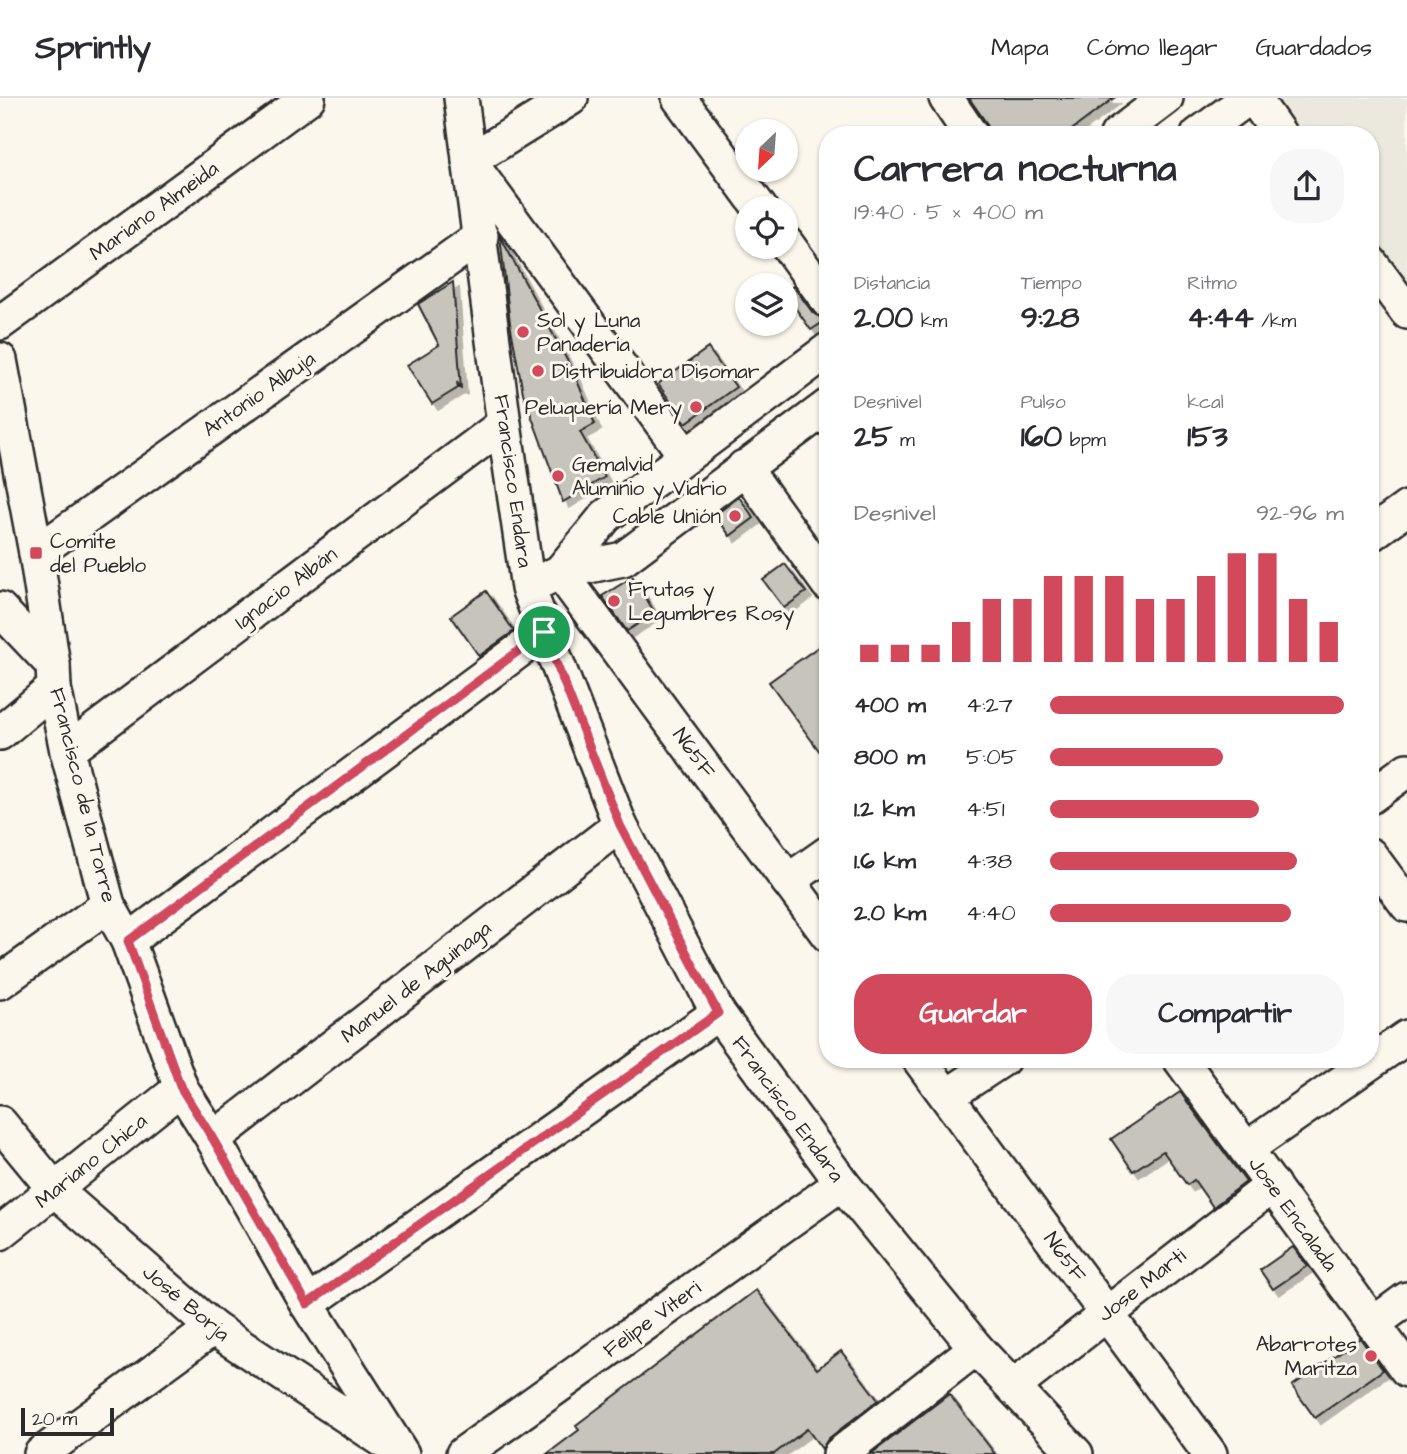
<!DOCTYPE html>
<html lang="es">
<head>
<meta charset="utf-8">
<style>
  body { margin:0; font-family:"Architects Daughter",sans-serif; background:#f7f7f7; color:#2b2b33; height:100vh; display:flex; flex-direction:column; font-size:26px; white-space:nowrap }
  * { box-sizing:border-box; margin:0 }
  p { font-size:23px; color:#7c7c81 }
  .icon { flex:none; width:38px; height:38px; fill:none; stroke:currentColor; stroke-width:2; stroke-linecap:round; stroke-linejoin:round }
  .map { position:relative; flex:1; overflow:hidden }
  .panel { position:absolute; left:819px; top:28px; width:560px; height:942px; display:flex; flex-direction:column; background:#fff; border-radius:28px; box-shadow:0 2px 5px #0004 }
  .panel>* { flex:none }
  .needle { width:46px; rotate:205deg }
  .buttons { position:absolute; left:735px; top:21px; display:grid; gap:14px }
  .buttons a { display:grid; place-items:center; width:63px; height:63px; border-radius:50%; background:#fff; box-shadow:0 2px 5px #0004; font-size:35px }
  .scale { position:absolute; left:21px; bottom:18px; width:93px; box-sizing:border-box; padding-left:7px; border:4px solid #2b2b2b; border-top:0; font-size:19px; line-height:24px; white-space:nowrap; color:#2b2b2b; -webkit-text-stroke:5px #fbf7ec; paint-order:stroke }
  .pin { position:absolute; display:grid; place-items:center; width:60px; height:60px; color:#fff; margin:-30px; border:4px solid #fff; border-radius:50%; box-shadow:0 2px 7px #0007 }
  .round { display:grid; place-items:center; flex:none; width:74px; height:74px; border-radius:28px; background:#f7f7f7 }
  .overview { display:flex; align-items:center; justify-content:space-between; height:119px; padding:0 35px }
  h1 { font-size:38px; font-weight:800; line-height:52px }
  .metrics { display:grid; grid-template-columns:repeat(3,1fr); gap:10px; height:119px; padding:7px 35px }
  .metrics div { display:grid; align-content:center }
  .metrics b { font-size:30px; font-weight:800 }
  .metrics small { font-size:19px; font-weight:400 }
  .metrics p { font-size:19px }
  .chart { height:196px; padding:14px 35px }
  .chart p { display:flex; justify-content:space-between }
  .chart svg { width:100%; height:126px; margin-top:7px; stroke:#d1495b; stroke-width:6 }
  .button { display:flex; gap:14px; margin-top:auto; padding:14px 35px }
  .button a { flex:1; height:80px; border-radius:28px; background:#d1495b; color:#fff; font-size:28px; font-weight:800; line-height:80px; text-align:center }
  .button a+a { background:#f7f7f7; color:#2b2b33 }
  ul { padding:0 35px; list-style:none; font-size:23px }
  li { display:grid; grid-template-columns:112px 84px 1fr; align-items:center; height:52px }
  li i { height:18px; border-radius:9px; background:#d1495b }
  header { display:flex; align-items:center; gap:42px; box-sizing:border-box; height:98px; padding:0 35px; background:#fff; border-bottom:2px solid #e1e1e2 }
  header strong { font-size:33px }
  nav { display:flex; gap:38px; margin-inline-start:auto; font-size:24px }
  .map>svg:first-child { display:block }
  .built { fill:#ebe8de }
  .building { fill:#c7c4bc; stroke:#2b2b2b; stroke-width:2; filter:url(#shadow) }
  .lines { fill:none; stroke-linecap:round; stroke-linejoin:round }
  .minor-casing { stroke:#2b2b2b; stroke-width:38 }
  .minor { stroke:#fbf7ec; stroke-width:33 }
  .route-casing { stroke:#fff; stroke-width:14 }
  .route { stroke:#d1495b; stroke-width:9 }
  .poi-dot { fill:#d1495b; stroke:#fbf7ec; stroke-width:2.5 }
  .labels { text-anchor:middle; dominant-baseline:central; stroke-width:6; stroke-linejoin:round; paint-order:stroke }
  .street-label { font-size:21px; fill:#2b2b2b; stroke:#fbf7ec }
  .poi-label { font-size:21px; fill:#2b2b2b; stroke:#fbf7ec; text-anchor:start }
</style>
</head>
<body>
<header>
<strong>Sprintly</strong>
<nav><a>Mapa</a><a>Cómo llegar</a><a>Guardados</a></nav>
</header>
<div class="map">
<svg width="1407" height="1356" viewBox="0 0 1407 1356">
  <defs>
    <filter id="shadow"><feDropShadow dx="6" dy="6" stdDeviation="0" flood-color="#0004"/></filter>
  </defs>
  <rect width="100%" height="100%" fill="#fbf7ec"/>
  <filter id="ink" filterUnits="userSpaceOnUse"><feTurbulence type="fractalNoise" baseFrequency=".0143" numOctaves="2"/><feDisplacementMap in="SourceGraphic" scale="14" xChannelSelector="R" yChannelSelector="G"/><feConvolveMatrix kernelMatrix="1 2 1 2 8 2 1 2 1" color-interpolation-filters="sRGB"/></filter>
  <g filter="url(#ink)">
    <path class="built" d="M1271,0h136v183l-37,-49v-97h-72z"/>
    <g class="building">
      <path d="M969,0h145l-49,37h-75l-3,-11z"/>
      <path d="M500,138l74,137 21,51 -15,8 25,45 -42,25 -40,-109 -13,-70z"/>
      <path d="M453,184l8,107 -4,-7 1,6 -26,16 -25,-39 32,-20 -21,-41z"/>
      <path d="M793,188l20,27 13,7 -15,10 -25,-35v-3z"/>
      <path d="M708,250l28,39 -50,36 -28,-39z"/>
      <path d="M739,399l15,21 -24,18 -15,-21z"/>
      <path d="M785,466l21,28 -22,16 -21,-28z"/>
      <path d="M633,479l22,36 -28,18 -25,-35z"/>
      <path d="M486,493l28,40 -35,25 -28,-40z"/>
      <path d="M828,542v123l-59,-81z"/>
      <path d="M1180,994l66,90 -33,25 -19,-27 -7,5 -24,-34 -30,20 -22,-32z"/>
      <path d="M1293,1149l14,19 -34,23 -13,-19z"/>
      <path d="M756,1192l61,79 24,-18 37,49 -50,39 -6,10 -15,-20 -33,25h-227l32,-24 -3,-5z"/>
      <path d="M1360,1240l23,32 -68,48 -23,-32z"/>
      <path d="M949,1296l46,60h-124z"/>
    </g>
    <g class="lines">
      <defs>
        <g id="minor">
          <path d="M461,0l43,326 24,164 92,237 98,188 124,170 134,165 100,106"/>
          <path d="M571,0l-102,63 216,294"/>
          <path d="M679,0l81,110"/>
          <path d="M946,0l25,37"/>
          <path d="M1254,0l26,37"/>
          <path d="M1117,37l49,-37"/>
          <path d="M1198,37l50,-37"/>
          <path d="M786,145l42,58"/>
          <path d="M1370,164l37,50"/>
          <path d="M0,225l308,-225"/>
          <path d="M0,262l36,193 17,112 1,23 13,63 41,154 20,36 53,147 32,51 94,165 95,150"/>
          <path d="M744,369l84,117"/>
          <path d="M1370,437l37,-27"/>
          <path d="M36,455l445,-317"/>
          <path d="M560,474l268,363"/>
          <path d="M560,474l46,-56 222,-166"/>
          <path d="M543,482l17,-8 63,-13 205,-153"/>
          <path d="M0,511l53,56"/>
          <path d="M0,635l54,-45"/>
          <path d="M67,653l437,-327"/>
          <path d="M1370,699l37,-27"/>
          <path d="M1370,757l37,50"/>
          <path d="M788,783l40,-28"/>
          <path d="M128,843l416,-309"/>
          <path d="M0,884l108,-77"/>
          <path d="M919,961l291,395"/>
          <path d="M1180,961l227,311"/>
          <path d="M947,998l56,-37"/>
          <path d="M0,1025l55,67 158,138 177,117"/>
          <path d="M213,1041l407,-314"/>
          <path d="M1246,1051l161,-112"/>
          <path d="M0,1135l181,-145"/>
          <path d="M307,1206l411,-291"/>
          <path d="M1373,1226l34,-25"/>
          <path d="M1013,1289l260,-202"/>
          <path d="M41,1356l172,-126"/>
          <path d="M463,1356l379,-271"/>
          <path d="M840,1356l136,-106"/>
        </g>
      </defs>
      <use href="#minor" class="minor-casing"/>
      <use href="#minor" class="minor"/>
    </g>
  </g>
  <g class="lines" filter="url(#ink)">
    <defs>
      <path id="route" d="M544,534l76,193 98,188 -411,291 -94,-165 -32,-51 -53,-147z"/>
    </defs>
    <use href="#route" class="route-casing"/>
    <use href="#route" class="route"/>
  </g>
  <g class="poi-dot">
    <circle cx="523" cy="234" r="7"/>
    <circle cx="538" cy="273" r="7"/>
    <circle cx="696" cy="309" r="7"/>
    <circle cx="558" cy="378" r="7"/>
    <circle cx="735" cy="418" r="7"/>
    <rect x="29" y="448" width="14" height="14" rx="3.5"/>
    <circle cx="614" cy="503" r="7"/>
    <circle cx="1371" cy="1258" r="7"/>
  </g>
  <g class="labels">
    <g class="street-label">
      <text transform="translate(154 113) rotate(-36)">Mariano Almeida</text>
      <text transform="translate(259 296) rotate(-35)">Antonio Albuja</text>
      <text transform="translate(513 383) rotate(82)">Francisco Endara</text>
      <text transform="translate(286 490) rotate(-37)">Ignacio Albán</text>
      <text transform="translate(694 655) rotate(54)">N65F</text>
      <text transform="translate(83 697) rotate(76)">Francisco de la Torre</text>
      <text transform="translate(416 884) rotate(-38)">Manuel de Aguinaga</text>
      <text transform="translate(788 1011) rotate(54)">Francisco Endara</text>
      <text transform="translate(91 1063) rotate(-39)">Mariano Chica</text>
      <text transform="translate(1293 1116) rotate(54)">Jose Encalada</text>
      <text transform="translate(1065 1159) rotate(54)">N65F</text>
      <text transform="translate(1142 1187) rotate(-38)">Jose Marti</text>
      <text transform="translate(186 1205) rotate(40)">José Borja</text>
      <text transform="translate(652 1221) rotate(-36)">Felipe Viteri</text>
    </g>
    <g class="poi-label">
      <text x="537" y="222">Sol y Luna<tspan x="537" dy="24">Panadería</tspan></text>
      <text x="552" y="273">Distribuidora Disomar</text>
      <text x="682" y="309" text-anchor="end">Peluquería Mery</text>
      <text x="572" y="366">Gemalvid<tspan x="572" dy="24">Aluminio y Vidrio</tspan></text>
      <text x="721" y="418" text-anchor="end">Cable Unión</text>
      <text x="50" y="443">Comite<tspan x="50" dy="24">del Pueblo</tspan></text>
      <text x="628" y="491">Frutas y<tspan x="628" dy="24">Legumbres Rosy</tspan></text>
      <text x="1357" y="1246" text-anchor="end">Abarrotes<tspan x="1357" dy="24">Maritza</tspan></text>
    </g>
  </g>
</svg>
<div class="buttons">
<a><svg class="needle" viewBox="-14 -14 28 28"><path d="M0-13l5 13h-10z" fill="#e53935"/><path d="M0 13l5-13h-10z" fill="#7c7c81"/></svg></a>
<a><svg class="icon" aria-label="locate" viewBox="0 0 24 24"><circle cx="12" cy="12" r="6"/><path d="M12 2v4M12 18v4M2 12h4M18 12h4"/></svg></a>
<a><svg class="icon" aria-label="layers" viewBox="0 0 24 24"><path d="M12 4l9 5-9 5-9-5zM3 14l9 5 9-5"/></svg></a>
</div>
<div class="scale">20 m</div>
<div class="pin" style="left:544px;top:534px;background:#1e9e55"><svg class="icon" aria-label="arrive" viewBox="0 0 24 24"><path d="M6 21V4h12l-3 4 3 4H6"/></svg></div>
<section class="panel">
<div class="overview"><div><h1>Carrera nocturna</h1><p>19:40 · 5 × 400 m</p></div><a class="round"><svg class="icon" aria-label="share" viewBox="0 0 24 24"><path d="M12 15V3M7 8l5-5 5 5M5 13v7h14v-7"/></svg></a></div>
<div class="metrics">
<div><p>Distancia</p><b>2.00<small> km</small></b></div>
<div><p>Tiempo</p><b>9:28</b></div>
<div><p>Ritmo</p><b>4:44<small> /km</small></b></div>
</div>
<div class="metrics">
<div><p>Desnivel</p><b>25<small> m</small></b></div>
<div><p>Pulso</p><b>160<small> bpm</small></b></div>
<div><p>kcal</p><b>153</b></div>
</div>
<div class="chart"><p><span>Desnivel</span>92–96 m</p>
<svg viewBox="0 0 160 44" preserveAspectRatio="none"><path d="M5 44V38M15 44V38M25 44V38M35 44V30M45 44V22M55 44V22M65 44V14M75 44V14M85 44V14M95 44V22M105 44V22M115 44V14M125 44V6M135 44V6M145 44V22M155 44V30"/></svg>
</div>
<ul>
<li><b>400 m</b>4:27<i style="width:100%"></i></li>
<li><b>800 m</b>5:05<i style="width:59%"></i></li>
<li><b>1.2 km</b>4:51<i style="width:71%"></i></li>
<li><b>1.6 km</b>4:38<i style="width:84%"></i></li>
<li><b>2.0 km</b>4:40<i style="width:82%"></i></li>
</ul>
<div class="button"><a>Guardar</a><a>Compartir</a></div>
</section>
</div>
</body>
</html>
